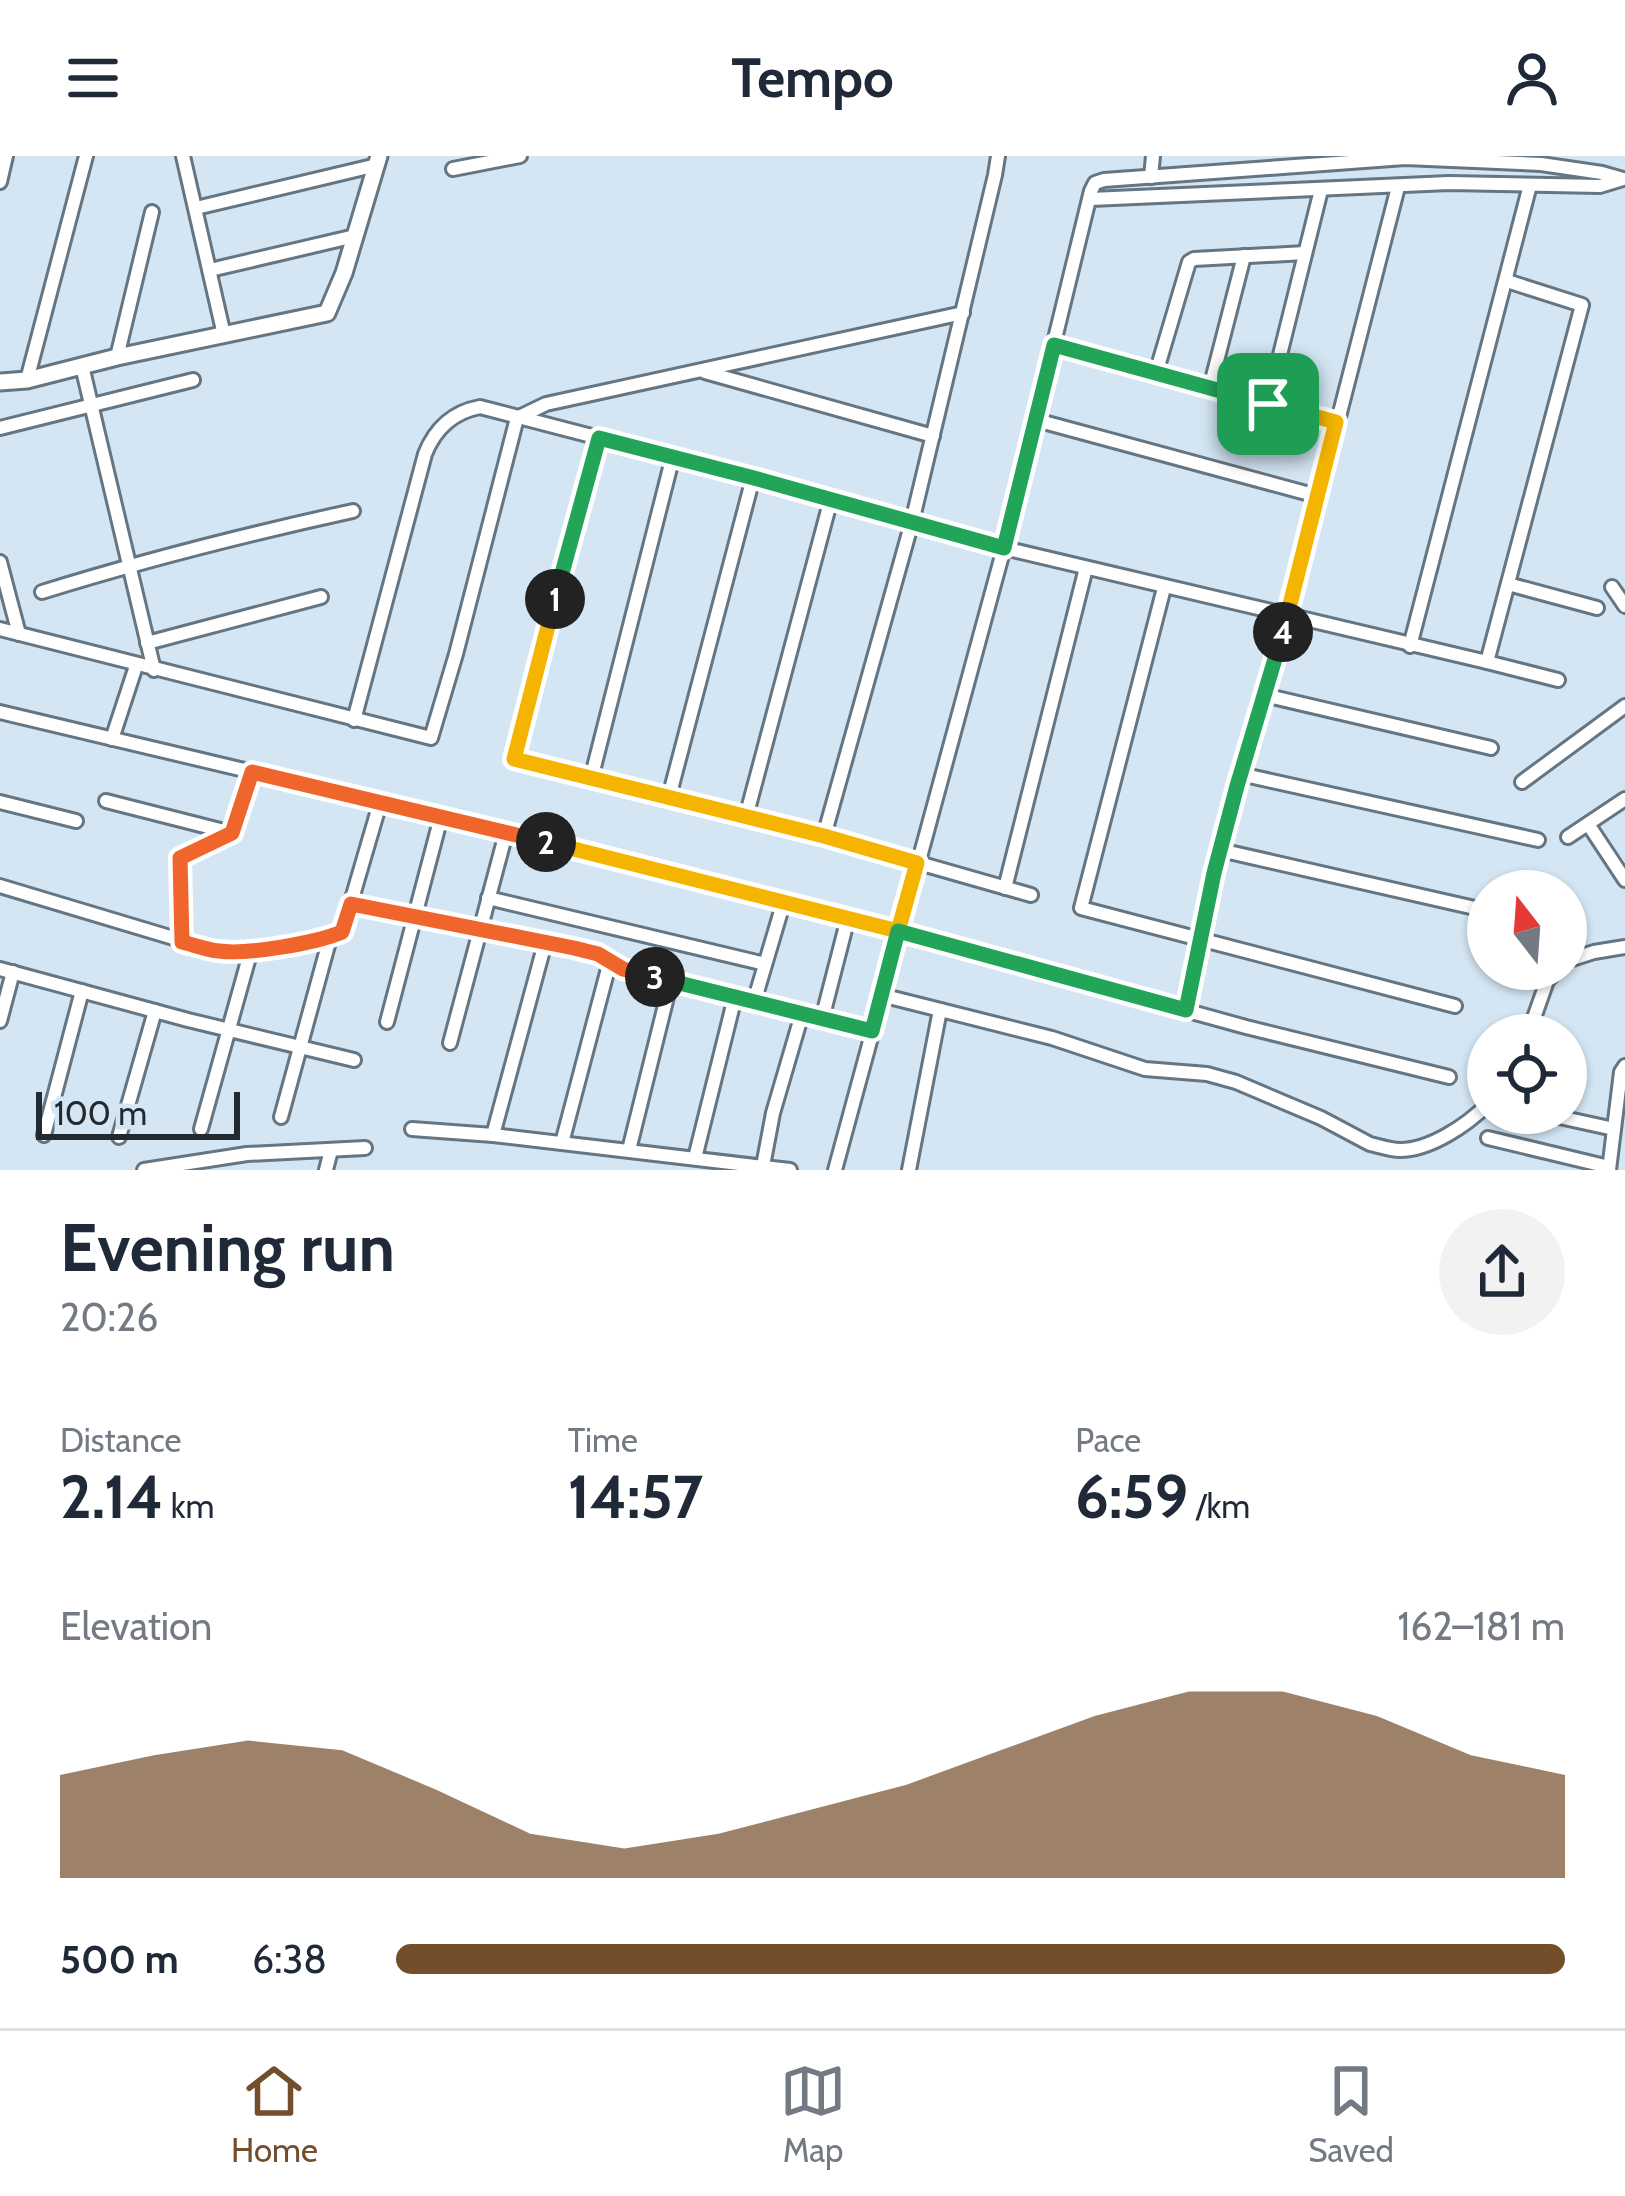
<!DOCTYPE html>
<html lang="en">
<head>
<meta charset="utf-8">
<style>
  body { margin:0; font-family:Cabin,sans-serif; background:#f2f2f3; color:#1f2937; height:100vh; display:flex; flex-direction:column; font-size:45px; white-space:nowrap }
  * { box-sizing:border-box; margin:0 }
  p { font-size:39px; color:#747a83 }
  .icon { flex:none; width:66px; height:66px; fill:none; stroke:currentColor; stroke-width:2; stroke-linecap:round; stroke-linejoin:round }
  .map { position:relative; height:1014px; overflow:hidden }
  .drawer { display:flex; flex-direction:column; background:#fff; flex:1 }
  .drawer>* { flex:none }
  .needle { width:78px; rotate:343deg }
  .tools { position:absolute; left:1467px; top:714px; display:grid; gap:24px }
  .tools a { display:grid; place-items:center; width:120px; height:120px; border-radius:50%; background:#fff; box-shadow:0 3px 9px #0004; font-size:60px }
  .scale { position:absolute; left:36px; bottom:30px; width:204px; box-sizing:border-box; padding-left:12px; border:6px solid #232a2f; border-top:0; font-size:33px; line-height:42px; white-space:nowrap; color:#232a2f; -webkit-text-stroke:9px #d4e6f4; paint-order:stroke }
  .pin { position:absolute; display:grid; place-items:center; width:102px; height:102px; color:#fff; margin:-51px; border-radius:24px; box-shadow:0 6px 18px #0006 }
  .km { position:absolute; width:60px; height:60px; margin:-30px; border-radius:50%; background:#222; color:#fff; font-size:33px; line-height:60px; text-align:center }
  .round { display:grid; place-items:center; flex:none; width:126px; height:126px; border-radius:63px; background:#f2f2f3 }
  .head { display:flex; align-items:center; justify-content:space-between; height:204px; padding:0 60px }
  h1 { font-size:66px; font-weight:800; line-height:90px }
  .metrics { display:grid; grid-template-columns:repeat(3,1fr); gap:18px; height:204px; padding:12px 60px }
  .metrics div { display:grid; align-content:center }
  .metrics b { font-size:60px; font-weight:800 }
  .metrics small { font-size:33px; font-weight:400 }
  .metrics p { font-size:33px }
  .chart { height:336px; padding:24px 60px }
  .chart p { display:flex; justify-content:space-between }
  .chart svg { width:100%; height:216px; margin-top:12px; fill:#744d2b; opacity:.7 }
  ul { padding:0 60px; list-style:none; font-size:39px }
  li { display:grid; grid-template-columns:192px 144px 1fr; align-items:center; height:90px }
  li i { height:30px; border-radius:15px; background:#744d2b }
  header { display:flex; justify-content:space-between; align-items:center; height:156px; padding:0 60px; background:#fff; font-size:54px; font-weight:800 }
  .menu { display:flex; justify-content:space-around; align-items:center; height:168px; border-top:3px solid #e0e1e3; background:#fff; font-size:33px; color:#747a83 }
  .menu a { display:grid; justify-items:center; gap:6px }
  .menu .active { color:#744d2b }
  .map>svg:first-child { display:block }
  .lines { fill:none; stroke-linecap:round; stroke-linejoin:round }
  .minor-casing { stroke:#657581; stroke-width:18 }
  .tertiary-casing { stroke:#657581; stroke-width:21 }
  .minor { stroke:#fff; stroke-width:12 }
  .tertiary { stroke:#fff; stroke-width:15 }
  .split-1-casing { stroke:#fff; stroke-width:24 }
  .split-2-casing { stroke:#fff; stroke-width:24 }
  .split-3-casing { stroke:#fff; stroke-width:24 }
  .split-4-casing { stroke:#fff; stroke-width:24 }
  .split-5-casing { stroke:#fff; stroke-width:24 }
  .split-1 { stroke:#22a559; stroke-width:15 }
  .split-2 { stroke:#f5b400; stroke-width:15 }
  .split-3 { stroke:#f0652b; stroke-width:15 }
  .split-4 { stroke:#22a559; stroke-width:15 }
  .split-5 { stroke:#f5b400; stroke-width:15 }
</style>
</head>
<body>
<header><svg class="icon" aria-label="menu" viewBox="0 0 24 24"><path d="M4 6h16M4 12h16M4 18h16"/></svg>Tempo<svg class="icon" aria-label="person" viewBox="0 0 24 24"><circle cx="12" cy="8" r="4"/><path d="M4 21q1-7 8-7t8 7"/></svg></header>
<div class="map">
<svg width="1625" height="1014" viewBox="0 0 1625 1014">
  <rect width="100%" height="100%" fill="#d4e6f4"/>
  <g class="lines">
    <defs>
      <g id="minor">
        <path d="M183,0l41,179"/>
        <path d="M453,13l67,-13"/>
        <path d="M1151,21l2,-21"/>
        <path d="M0,26l6,-26"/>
        <path d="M1091,43l358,-16 151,3 23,-7 -21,-6 -61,-9 -136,-6 -301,22 -9,3 -4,8 -87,357 483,114 95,-357 -75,-24"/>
        <path d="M196,52l181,-43"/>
        <path d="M210,114l145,-34"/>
        <path d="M1054,189l281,77"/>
        <path d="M117,201l35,-145"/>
        <path d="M82,210l72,304"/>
        <path d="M705,216l228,64"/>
        <path d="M1156,217l33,-111 5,-3 111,-6"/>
        <path d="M27,224l59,-224"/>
        <path d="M1210,232l34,-132"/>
        <path d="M1268,247l53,-213"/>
        <path d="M1036,264l281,76"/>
        <path d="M0,272l193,-48"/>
        <path d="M599,282l-85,321 310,77 207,59"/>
        <path d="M0,406l19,72"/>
        <path d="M1508,428l89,24"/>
        <path d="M1612,431l13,19"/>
        <path d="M1164,432l-83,320 374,98"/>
        <path d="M42,436c103,-32 206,-58 311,-81"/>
        <path d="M0,473l431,109 25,-84 61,-236 29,-14 417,-91"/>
        <path d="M147,487l174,-46"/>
        <path d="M1410,490l120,-461"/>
        <path d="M1487,506l71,18"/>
        <path d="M1264,539l227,53"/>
        <path d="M0,556l652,155 246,64 348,96 203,50"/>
        <path d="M354,564l71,-266c10,-25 28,-42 55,-47l273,71"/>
        <path d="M112,583l24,-73"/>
        <path d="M1240,618l298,66"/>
        <path d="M591,623l82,-323"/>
        <path d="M1522,626l103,-76"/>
        <path d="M669,641l84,-319 251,70 -169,622"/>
        <path d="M106,645l126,32"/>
        <path d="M0,646l76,19"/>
        <path d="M746,661l85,-318"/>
        <path d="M1588,668l37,56"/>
        <path d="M824,680l88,-314 83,-347 3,-19"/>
        <path d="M1568,681l57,-38"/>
        <path d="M1220,694l268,61"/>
        <path d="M0,730l220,66c39,-2 86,-5 122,-19l38,-130"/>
        <path d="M1005,732l81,-320"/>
        <path d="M488,742l277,66"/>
        <path d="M351,748l223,44 24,6 25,15 249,62"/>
        <path d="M182,786l-2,-84 52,-25 20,-61"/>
        <path d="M1566,805l28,-9 31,-5"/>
        <path d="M0,813l188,51 166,40"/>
        <path d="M881,839l171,43 93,31 62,5 29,8 85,36 49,26c9,2 20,6 30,6 30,0 67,-25 88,-46"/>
        <path d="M754,846l30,-101"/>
        <path d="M1186,854l29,-137 22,-87 51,-171 110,-428"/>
        <path d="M822,863l26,-101"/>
        <path d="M0,865l13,-49"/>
        <path d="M387,866l54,-205"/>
        <path d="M1528,879l19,-54 11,-12"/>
        <path d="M450,887l56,-210"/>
        <path d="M1541,957l73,16"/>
        <path d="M281,961l49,-179"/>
        <path d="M201,973l50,-179"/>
        <path d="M412,973l81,6 297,35"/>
        <path d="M44,979l38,-144"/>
        <path d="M493,979l52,-192"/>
        <path d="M119,981l36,-126"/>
        <path d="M1488,982l121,29"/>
        <path d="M562,987l48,-182"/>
        <path d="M629,994l42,-169"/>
        <path d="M695,1002l40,-161"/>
        <path d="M763,1010l10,-53 29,-99"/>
        <path d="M144,1014l103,-16 118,-6"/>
        <path d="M326,1014l5,-20"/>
        <path d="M909,1014l31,-160"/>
        <path d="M1609,1014l12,-98 4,-6"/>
      </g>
      <path id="tertiary" d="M0,226l27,-2 90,-23 210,-44 17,-40 35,-117"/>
    </defs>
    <use href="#minor" class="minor-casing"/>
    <use href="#tertiary" class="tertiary-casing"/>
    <use href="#minor" class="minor"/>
    <use href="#tertiary" class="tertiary"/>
  </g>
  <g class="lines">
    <defs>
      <path id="split-1" d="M555,443l44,-161 155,40 250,70 50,-203 214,59"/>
      <path id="split-2" d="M546,686l352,89 19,-68 -93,-27 -310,-77 41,-160"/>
      <path id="split-3" d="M546,686l-294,-70 -20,61 -52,25 2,84c12,3 25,8 37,9 28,4 97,-8 123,-19l9,-28 223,44 24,6 25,15 32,8"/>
      <path id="split-4" d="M655,821l217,54 26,-100 288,79 28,-137 23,-87 46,-154"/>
      <path id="split-5" d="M1268,248l68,18 -53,210"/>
    </defs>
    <use href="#split-1" class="split-1-casing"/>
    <use href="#split-2" class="split-2-casing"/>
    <use href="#split-3" class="split-3-casing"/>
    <use href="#split-4" class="split-4-casing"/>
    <use href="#split-5" class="split-5-casing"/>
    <use href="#split-1" class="split-1"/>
    <use href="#split-2" class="split-2"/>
    <use href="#split-3" class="split-3"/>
    <use href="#split-4" class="split-4"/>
    <use href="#split-5" class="split-5"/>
  </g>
</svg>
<div class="tools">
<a><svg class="needle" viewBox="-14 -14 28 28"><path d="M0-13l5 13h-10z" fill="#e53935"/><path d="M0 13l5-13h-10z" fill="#747a83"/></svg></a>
<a><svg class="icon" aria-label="locate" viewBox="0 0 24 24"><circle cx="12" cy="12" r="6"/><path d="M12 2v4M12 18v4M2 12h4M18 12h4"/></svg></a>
</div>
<div class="scale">100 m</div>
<div class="pin" style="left:1268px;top:248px;background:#1e9e55"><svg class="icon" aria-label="arrive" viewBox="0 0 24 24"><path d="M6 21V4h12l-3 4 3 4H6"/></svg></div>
<b class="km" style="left:555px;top:443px">1</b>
<b class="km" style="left:546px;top:686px">2</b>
<b class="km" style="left:655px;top:821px">3</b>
<b class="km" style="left:1283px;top:476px">4</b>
</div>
<section class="drawer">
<div class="head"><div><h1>Evening run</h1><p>20:26</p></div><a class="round"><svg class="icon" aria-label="share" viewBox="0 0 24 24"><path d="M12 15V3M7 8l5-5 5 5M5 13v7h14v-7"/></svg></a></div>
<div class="metrics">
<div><p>Distance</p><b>2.14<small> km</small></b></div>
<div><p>Time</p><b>14:57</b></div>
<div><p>Pace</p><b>6:59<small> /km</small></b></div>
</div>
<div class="chart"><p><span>Elevation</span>162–181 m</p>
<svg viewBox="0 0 160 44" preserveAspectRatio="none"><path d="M0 44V23L10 19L20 16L30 18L40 26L50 35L60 38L70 35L80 30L90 25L100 18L110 11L120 6L130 6L140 11L150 19L160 23V44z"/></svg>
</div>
<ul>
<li><b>500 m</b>6:38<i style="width:100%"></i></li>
</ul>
</section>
<nav class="menu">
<a class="active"><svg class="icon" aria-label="home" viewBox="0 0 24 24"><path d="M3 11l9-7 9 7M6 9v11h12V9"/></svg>Home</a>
<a><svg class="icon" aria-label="map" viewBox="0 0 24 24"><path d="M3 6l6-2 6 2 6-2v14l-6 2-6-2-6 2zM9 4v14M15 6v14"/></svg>Map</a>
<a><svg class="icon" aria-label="saved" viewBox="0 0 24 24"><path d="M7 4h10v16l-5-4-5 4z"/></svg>Saved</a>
</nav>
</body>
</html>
